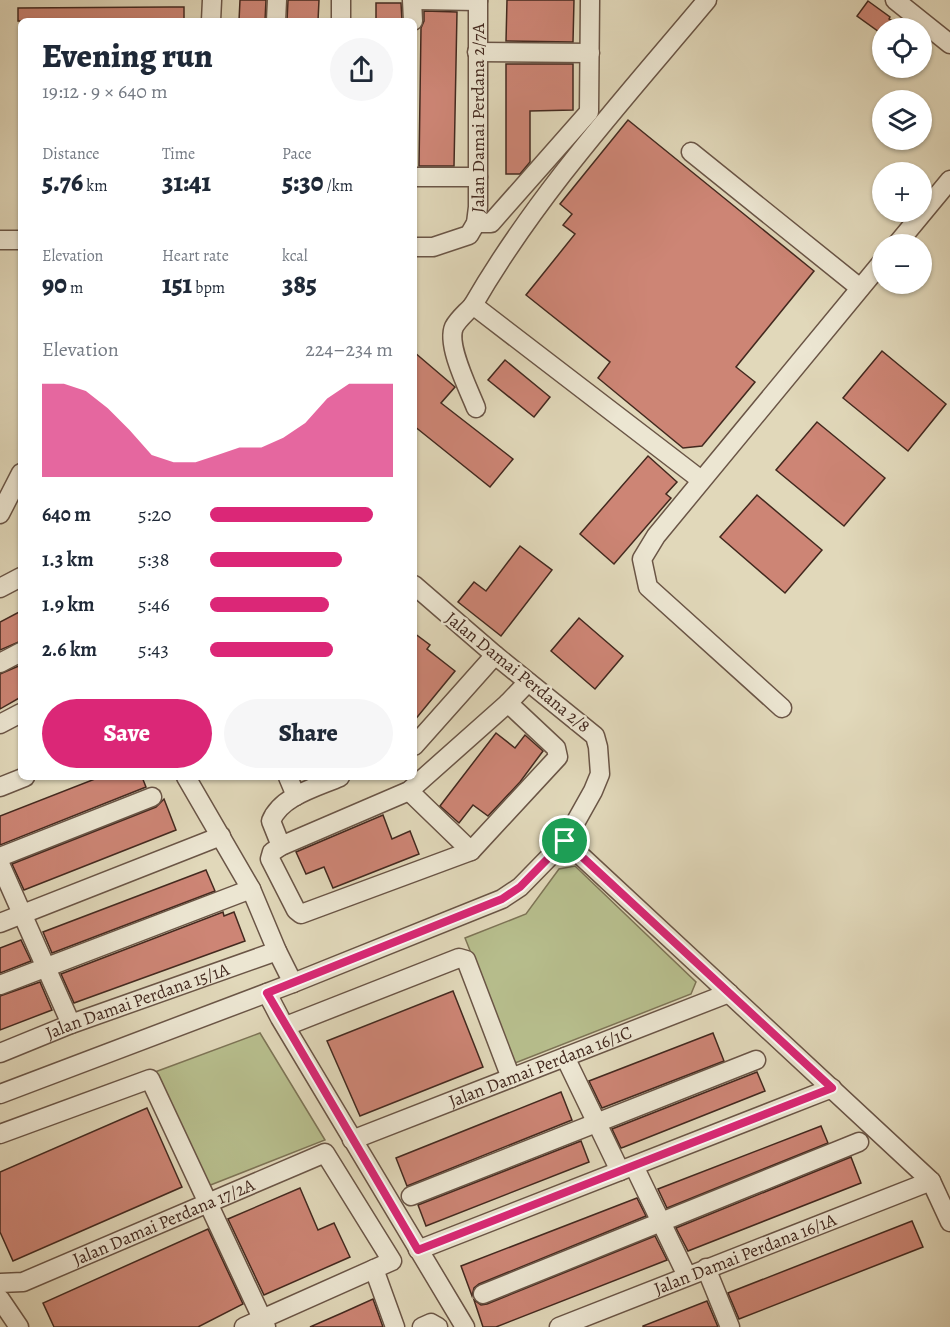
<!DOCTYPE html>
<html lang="en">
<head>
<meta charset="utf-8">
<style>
  body { margin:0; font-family:Alegreya,serif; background:#f6f6f7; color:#1f2937; height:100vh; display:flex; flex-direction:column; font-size:22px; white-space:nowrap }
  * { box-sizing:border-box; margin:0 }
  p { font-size:20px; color:#747a83 }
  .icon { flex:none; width:33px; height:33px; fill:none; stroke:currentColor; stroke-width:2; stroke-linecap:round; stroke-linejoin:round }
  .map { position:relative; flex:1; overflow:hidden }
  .sheet { position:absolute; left:18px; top:18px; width:399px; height:762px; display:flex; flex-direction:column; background:#fff; border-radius:9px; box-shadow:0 2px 4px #0004 }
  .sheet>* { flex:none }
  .controls { position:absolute; left:872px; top:18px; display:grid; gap:12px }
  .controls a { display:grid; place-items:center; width:60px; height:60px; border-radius:50%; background:#fff; box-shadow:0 2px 4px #0004; font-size:30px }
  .pin { position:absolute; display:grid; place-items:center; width:51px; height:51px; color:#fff; margin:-26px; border:3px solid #fff; border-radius:50%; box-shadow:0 2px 6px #0007 }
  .round { display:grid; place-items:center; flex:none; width:63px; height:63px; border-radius:32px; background:#f6f6f7 }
  .headline { display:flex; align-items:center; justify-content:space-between; height:102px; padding:0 24px }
  h1 { font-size:33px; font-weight:800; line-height:45px }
  .metrics { display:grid; grid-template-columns:repeat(3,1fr); gap:9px; height:102px; padding:6px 24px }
  .metrics div { display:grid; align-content:center }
  .metrics b { font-size:26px; font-weight:800 }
  .metrics small { font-size:16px; font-weight:400 }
  .metrics p { font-size:16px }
  .chart { height:168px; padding:12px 24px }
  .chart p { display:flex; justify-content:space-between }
  .chart svg { width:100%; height:108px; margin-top:6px; fill:#db2777; opacity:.7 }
  .primary-button { display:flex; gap:12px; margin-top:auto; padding:12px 24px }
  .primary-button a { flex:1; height:69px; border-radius:36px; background:#db2777; color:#fff; font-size:24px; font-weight:800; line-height:69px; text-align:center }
  .primary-button a+a { background:#f6f6f7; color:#1f2937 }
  ul { padding:0 24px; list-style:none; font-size:20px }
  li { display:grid; grid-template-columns:96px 72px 1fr; align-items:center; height:45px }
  li i { height:15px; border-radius:8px; background:#db2777 }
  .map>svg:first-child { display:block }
  .green { fill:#b7be8d; stroke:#7d7456; stroke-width:1.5 }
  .building { fill:#cd8575; stroke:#43291f; stroke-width:1.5 }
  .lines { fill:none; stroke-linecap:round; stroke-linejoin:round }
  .minor-casing { stroke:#6a5546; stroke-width:21 }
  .minor { stroke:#ece6d2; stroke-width:18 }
  .route-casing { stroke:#fff; stroke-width:12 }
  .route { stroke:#db2777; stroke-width:8 }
  .labels { text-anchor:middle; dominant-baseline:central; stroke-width:5; stroke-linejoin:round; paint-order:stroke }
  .street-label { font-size:18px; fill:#43291f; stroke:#ece6d2 }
</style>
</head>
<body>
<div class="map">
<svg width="950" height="1327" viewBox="0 0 950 1327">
  <rect width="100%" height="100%" fill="#e1d8ba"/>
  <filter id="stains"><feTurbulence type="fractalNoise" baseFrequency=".00333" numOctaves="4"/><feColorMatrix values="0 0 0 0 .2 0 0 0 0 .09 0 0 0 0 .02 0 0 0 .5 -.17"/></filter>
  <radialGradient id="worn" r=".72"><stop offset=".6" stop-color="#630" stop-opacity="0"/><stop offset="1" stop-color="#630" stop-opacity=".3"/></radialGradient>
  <g class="green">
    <path d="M575,866l121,116 -5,12 -176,69 -50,-125 61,-24 33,-45z"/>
    <path d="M260,1033l65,107 -117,46 -53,-114z"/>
  </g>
  <g class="building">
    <path d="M240,0h26l-1,21h-26z"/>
    <path d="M288,0h31l-1,21h-31z"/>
    <path d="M507,0h67l-1,42 -67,-1z"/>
    <path d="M868,1l22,16 -1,2 15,9h-22v6l-25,-18z"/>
    <path d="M376,3h25l1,18h-26z"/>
    <path d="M170,7h14v14h-166v-13z"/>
    <path d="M424,11l33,1 -3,154h-35l2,-138 3,-7z"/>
    <path d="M506,64h67v46l-43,1v51l-10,12h-14z"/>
    <path d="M628,120l186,151 -78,96 19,15 -53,64 -19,2 -85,-70 12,-16 -84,-67 49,-61 -12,-9 9,-11 -12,-10z"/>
    <path d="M882,351l64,53 -38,47 -65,-53z"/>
    <path d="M414,352l41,35 -14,16 72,56 -23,28 -76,-61z"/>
    <path d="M505,360l45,37 -16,20 -46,-37z"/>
    <path d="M817,422l68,56 -41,48 -68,-56z"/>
    <path d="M648,456l29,26 -11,12 5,4 -57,66 -34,-30z"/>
    <path d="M757,495l65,55 -37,43 -65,-56z"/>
    <path d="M520,546l32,24 -51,66 -43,-34 16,-20 12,9z"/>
    <path d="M21,611v30l-21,9v-28z"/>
    <path d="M579,618l44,38 -28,33 -44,-38z"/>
    <path d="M414,633l16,12 -3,4 28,22 -41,50z"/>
    <path d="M21,665v32l-21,12v-35z"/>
    <path d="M496,733l19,15 10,-13 18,16 -23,31 -32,34 -15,-11 -14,18 -19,-17z"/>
    <path d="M100,777h42l4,10 -146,58v-29z"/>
    <path d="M164,799l12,31 -152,60 -12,-26 144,-57z"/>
    <path d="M383,815l9,24 18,-8 9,23 -86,34 -9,-21 -18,7 -10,-22z"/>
    <path d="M206,870l9,21 -163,62 -9,-21z"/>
    <path d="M223,912l1,4 10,-4 11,29 -171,62 -13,-29z"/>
    <path d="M21,940l10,21 -31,12v-25z"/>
    <path d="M40,982l12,28 -52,20v-34z"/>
    <path d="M453,991l30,76 -123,49 -33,-75z"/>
    <path d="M713,1033l11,28 -122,47 -13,-27z"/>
    <path d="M757,1072l8,19 -141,56 -3,1 -9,-19z"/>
    <path d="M561,1092l11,28 -165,66 -11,-28z"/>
    <path d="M147,1108l35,79 -169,74 -13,-29v-60z"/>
    <path d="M821,1126l7,17 -161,65 -9,-19z"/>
    <path d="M581,1141l8,21 -163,64 -8,-21z"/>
    <path d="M851,1157l10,26 -173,68 -12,-23z"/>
    <path d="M300,1188l18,42 16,-7 16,34 -86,38 -36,-76z"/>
    <path d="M637,1198l9,18 -167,68 -5,4 -2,8 -11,-30z"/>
    <path d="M912,1221l11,26 -184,72 -11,-26z"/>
    <path d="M208,1229l35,75 -45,23h-144l-11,-24z"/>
    <path d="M655,1236l12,24 -171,67h-13l-9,-27 7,5 6,-1z"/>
    <path d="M373,1299l10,28h-73l32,-14z"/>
    <path d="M707,1301l11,26h-75v-1z"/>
  </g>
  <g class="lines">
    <defs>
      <g id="minor">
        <path d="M412,0l1,21"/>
        <path d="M417,0l61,1"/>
        <path d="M895,0l55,44"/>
        <path d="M211,21l1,-21"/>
        <path d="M276,21l1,-21"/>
        <path d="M341,21v-21"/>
        <path d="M477,52l113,1"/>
        <path d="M691,152l169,136"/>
        <path d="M414,177h64"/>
        <path d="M476,223h15l98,-111 1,-112"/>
        <path d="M0,240h21"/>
        <path d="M897,244l53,-64"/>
        <path id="s1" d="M414,247h19l36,-12 7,-12 2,-16v-207"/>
        <path d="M473,305c-6,7 -15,14 -19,22 -8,18 15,63 22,81"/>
        <path d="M701,480l-228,-175c64,-111 152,-207 234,-305"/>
        <path d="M0,514l21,-41"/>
        <path d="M0,588l21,-11"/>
        <path d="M0,663l21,-11"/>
        <path d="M782,708l-134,-121 -6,-28 14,-23 226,-274"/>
        <path d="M0,724l21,-11"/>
        <path d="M414,746l81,-91"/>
        <path d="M186,777l65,112 26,62 16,32"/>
        <path d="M288,777l8,19"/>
        <path d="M0,787l25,-10"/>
        <path d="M409,791l62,60 87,-94 -2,-9 -48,-45"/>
        <path d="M565,841l366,340 19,41"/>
        <path d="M281,846l-10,-25c10,-25 46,-34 69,-44"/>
        <path d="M471,851l-170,63 -5,-4 -26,-51 2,-7 9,-6 128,-55 99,-88 20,-21"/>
        <path d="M0,857l152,-60"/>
        <path d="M0,864l71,160"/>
        <path d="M0,923l221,-87"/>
        <path d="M0,985l251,-96"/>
        <path d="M267,993l13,25 185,309"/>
        <path d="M286,1026l173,-68 7,2 45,118"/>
        <path id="s2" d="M0,1053l71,-29 206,-73"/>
        <path d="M565,1057l55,114"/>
        <path d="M0,1094l293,-111 209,-84 18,-12 45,-46 28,-50 7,-17 -2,-27 -3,-11 -100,-81 -81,-70"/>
        <path d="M0,1134l150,-55 116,248"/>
        <path id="s3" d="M352,1140l377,-147"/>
        <path d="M634,1166l53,110"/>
        <path d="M411,1196l345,-136"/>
        <path d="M418,1250l414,-162"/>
        <path d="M706,1268l24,59"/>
        <path d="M374,1269l21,58"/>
        <path id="s4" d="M0,1283l23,-1 302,-129 67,108 -148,66"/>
        <path d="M483,1294l376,-152"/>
        <path d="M0,1299l19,28"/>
        <path d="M422,1327l9,-4 7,4"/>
        <path id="s5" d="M559,1327l372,-146"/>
      </g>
    </defs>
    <use href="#minor" class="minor-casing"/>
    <use href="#minor" class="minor"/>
  </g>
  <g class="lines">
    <defs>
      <path id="route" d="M565,841l267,247 -414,162 -151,-257 235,-94 18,-12z"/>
    </defs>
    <use href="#route" class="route-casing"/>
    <use href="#route" class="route"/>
  </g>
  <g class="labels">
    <g class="street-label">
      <text stroke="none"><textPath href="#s1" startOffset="176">Jalan Damai Perdana 2/7A</textPath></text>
      <text transform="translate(518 672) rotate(39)">Jalan Damai Perdana 2/8</text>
      <text stroke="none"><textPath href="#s2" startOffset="147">Jalan Damai Perdana 15/1A</textPath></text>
      <text stroke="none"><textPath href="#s3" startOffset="202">Jalan Damai Perdana 16/1C</textPath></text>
      <text stroke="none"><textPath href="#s4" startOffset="176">Jalan Damai Perdana 17/2A</textPath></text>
      <text stroke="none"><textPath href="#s5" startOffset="200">Jalan Damai Perdana 16/1A</textPath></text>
    </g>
  </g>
  <rect width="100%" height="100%" filter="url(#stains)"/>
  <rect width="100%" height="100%" fill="url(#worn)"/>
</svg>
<div class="controls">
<a><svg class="icon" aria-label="locate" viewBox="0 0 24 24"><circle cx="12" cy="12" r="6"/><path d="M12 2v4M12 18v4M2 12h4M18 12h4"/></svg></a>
<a><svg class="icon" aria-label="layers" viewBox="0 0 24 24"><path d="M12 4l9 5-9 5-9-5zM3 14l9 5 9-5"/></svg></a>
<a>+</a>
<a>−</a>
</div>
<div class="pin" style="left:565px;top:841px;background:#1e9e55"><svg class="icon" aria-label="arrive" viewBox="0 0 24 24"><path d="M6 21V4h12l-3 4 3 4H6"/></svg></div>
<section class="sheet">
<div class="headline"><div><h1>Evening run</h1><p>19:12 · 9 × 640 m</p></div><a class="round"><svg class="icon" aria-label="share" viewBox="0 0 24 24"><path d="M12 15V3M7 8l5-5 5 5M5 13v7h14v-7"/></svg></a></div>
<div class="metrics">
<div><p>Distance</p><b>5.76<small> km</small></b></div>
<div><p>Time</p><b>31:41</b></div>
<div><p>Pace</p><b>5:30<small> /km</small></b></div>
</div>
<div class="metrics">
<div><p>Elevation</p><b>90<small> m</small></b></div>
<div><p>Heart rate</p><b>151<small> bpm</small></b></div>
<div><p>kcal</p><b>385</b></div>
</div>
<div class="chart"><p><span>Elevation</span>224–234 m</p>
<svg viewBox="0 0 160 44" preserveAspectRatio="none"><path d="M0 44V6L10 6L20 9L30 16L40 25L50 35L60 38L70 38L80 35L90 32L100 32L110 28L120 22L130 12L140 6L150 6L160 6V44z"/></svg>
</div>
<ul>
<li><b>640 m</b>5:20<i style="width:89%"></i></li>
<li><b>1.3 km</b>5:38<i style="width:72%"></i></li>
<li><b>1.9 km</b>5:46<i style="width:65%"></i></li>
<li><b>2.6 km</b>5:43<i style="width:67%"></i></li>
</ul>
<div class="primary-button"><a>Save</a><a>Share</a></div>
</section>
</div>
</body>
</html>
